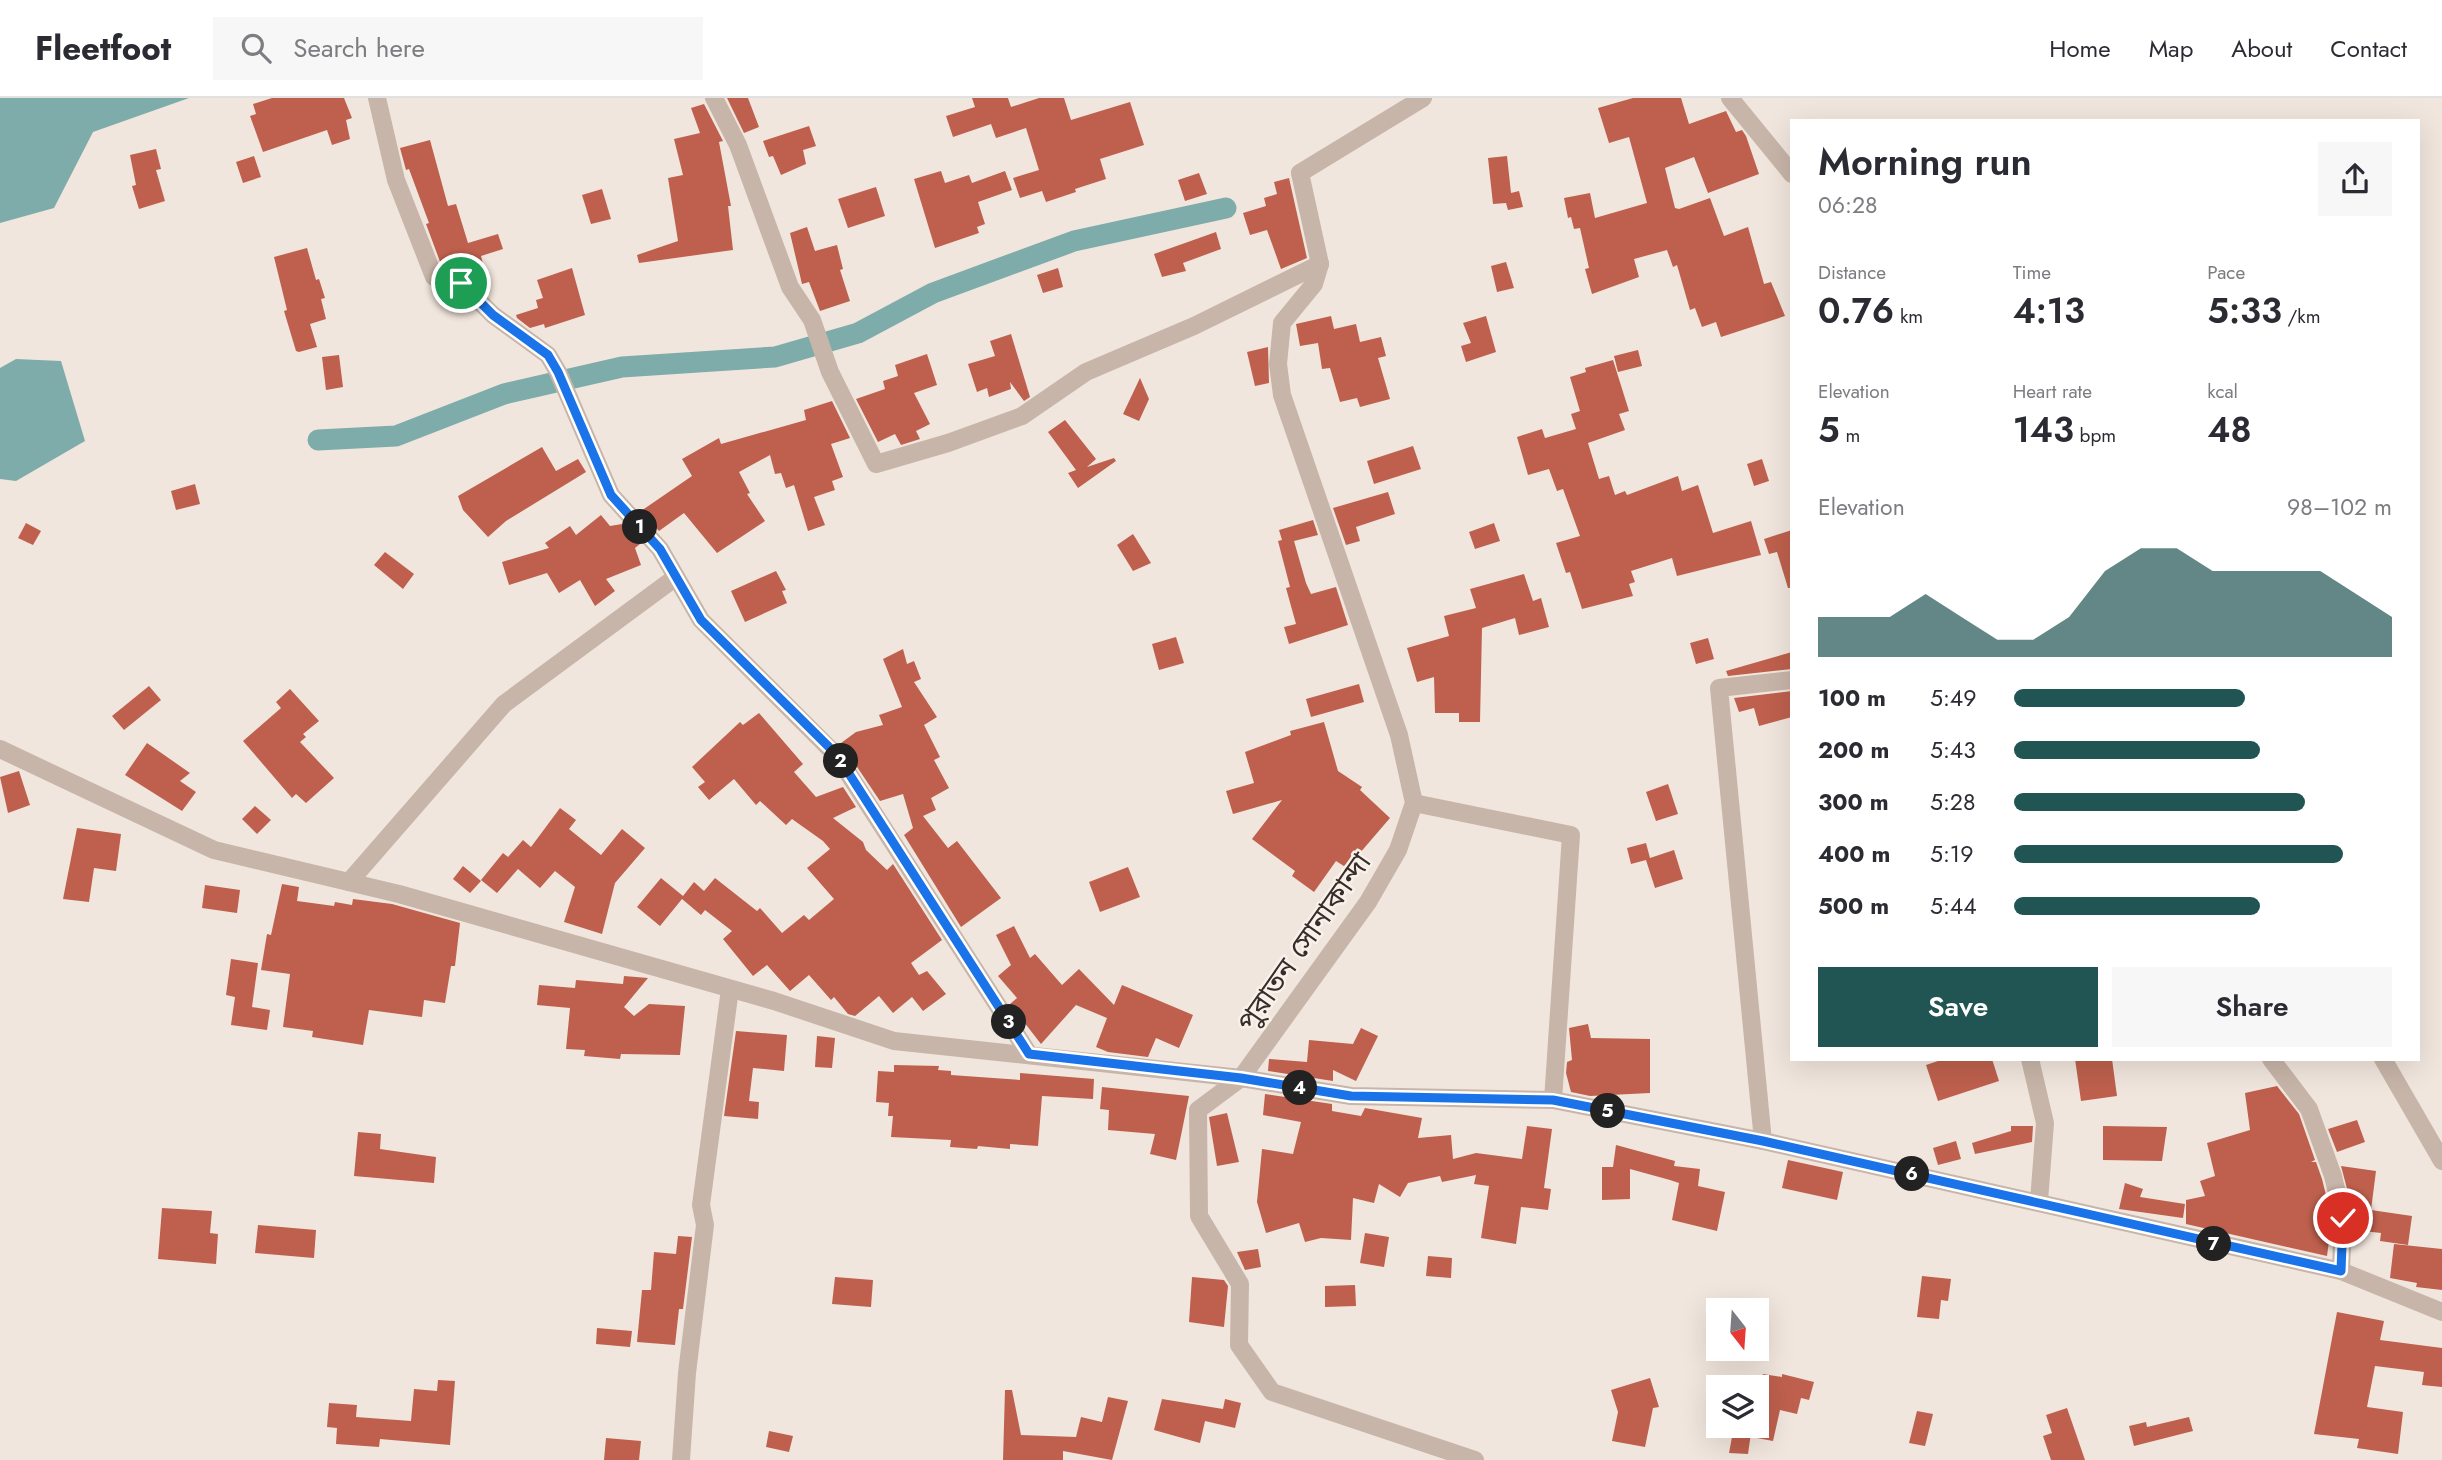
<!DOCTYPE html>
<html lang="en">
<head>
<meta charset="utf-8">
<style>
  body { margin:0; font-family:Jost,"Noto Sans Bengali",sans-serif; background:#f7f7f7; color:#2b2b33; height:100vh; display:flex; flex-direction:column; font-size:26px; white-space:nowrap }
  * { box-sizing:border-box; margin:0 }
  p { font-size:23px; color:#7c7c81 }
  .icon { flex:none; width:38px; height:38px; fill:none; stroke:currentColor; stroke-width:2; stroke-linecap:round; stroke-linejoin:round }
  .map { position:relative; flex:1; overflow:hidden }
  .drawer { position:absolute; left:1790px; top:21px; width:630px; height:942px; display:flex; flex-direction:column; background:#fff; border-radius:0px; box-shadow:0 7px 28px #0002 }
  .drawer>* { flex:none }
  .needle { width:46px; rotate:163deg }
  .fabs { position:absolute; left:1706px; top:1200px; display:grid; gap:14px }
  .fabs a { display:grid; place-items:center; width:63px; height:63px; border-radius:0px; background:#fff; box-shadow:0 7px 28px #0002; font-size:35px }
  .pin { position:absolute; display:grid; place-items:center; width:60px; height:60px; color:#fff; margin:-30px; border:4px solid #fff; border-radius:50%; box-shadow:0 2px 7px #0007 }
  .km { position:absolute; width:35px; height:35px; margin:-18px; border-radius:50%; background:#222; color:#fff; font-size:19px; line-height:35px; text-align:center }
  .round { display:grid; place-items:center; flex:none; width:74px; height:74px; border-radius:0px; background:#f7f7f7 }
  .head { display:flex; align-items:center; justify-content:space-between; height:119px; padding:0 28px }
  h1 { font-size:38px; font-weight:600; line-height:52px }
  .stats { display:grid; grid-template-columns:repeat(3,1fr); gap:10px; height:119px; padding:7px 28px }
  .stats div { display:grid; align-content:center }
  .stats b { font-size:35px; font-weight:600 }
  .stats small { font-size:19px; font-weight:400 }
  .stats p { font-size:19px }
  .chart { height:196px; padding:14px 28px }
  .chart p { display:flex; justify-content:space-between }
  .chart svg { width:100%; height:126px; margin-top:7px; fill:#215554; opacity:.7 }
  .button { display:flex; gap:14px; margin-top:auto; padding:14px 28px }
  .button a { flex:1; height:80px; border-radius:0px; background:#215554; color:#fff; font-size:28px; font-weight:600; line-height:80px; text-align:center }
  .button a+a { background:#f7f7f7; color:#2b2b33 }
  ul { padding:0 28px; list-style:none; font-size:23px }
  li { display:grid; grid-template-columns:112px 84px 1fr; align-items:center; height:52px }
  li i { height:18px; border-radius:9px; background:#215554 }
  header { display:flex; align-items:center; gap:42px; box-sizing:border-box; height:98px; padding:0 35px; background:#fff; border-bottom:2px solid #e1e1e2 }
  header strong { font-size:33px }
  nav { display:flex; gap:38px; margin-inline-start:auto; font-size:24px }
  .search { width:490px; height:63px; background:#f7f7f7; display:flex; align-items:center; gap:18px; box-sizing:border-box; padding:0 24px; border-radius:0px; color:#7c7c81; font-size:26px }
  .map>svg:first-child { display:block }
  .water { fill:#7eacaa }
  .lines { fill:none; stroke-linecap:round; stroke-linejoin:round }
  .canal { stroke:#7eacaa; stroke-width:21 }
  .building { fill:#be604d }
  .minor { stroke:#c8b5a9; stroke-width:18 }
  .route-casing { stroke:#fff; stroke-width:14 }
  .route { stroke:#1a73e8; stroke-width:9 }
  .labels { text-anchor:middle; dominant-baseline:central; stroke-width:5; stroke-linejoin:round; paint-order:stroke }
  .street-label { font-size:28px; fill:#362c29; stroke:#f8f0e9 }
</style>
</head>
<body>
<header>
<strong>Fleetfoot</strong>
<div class="search"><svg class="icon" aria-label="search" viewBox="0 0 24 24"><circle cx="10" cy="10" r="6"/><path d="M15 15l6 6"/></svg>Search here</div>
<nav><a>Home</a><a>Map</a><a>About</a><a>Contact</a></nav>
</header>
<div class="map">
<svg width="2442" height="1362" viewBox="0 0 2442 1362">
  <rect width="100%" height="100%" fill="#f1e6dd"/>
  <g class="water">
    <path d="M0,0h189l-96,34 -39,76 -54,15z"/>
    <path d="M16,261l45,2 24,80 -69,40 -16,-2v-111z"/>
  </g>
  <g class="lines">
    <path class="canal" d="M318,342l78,-4 108,-42 118,-27 153,-10 83,-24 75,-40 141,-52 152,-33"/>
  </g>
  <g class="building">
    <path d="M272,0h72l8,20 -6,2 4,19 -18,6 -5,-15 -64,22 -13,-36 6,-2 -3,-10z"/>
    <path d="M727,0h21l11,29 -15,6z"/>
    <path d="M972,0h36l3,9 28,-9h25l7,22 59,-18 14,43 -44,14 6,20 -31,10 1,3 -30,10 -4,-11 -22,7 -7,-20 26,-8 -13,-42 -30,10 -5,-14 -38,13 -7,-21 29,-9z"/>
    <path d="M1633,0h48l8,26 37,-13 10,21 6,-2 4,6 13,38 -51,19 -14,-36 -29,11 10,40 4,1 31,-11 14,38 24,-9 16,57 7,-2 14,34 -64,21 -5,-15 -14,5 -7,-19 -5,2 -13,-45 -4,2 -6,-17 -33,9 5,18 -47,17 -7,-25 4,-1 -9,-40 -6,1 -3,-12 -3,1 -4,-20 26,-5 5,25 52,-15 -18,-66 -20,6 -11,-35z"/>
    <path d="M704,6l19,37 -4,1 12,64h-3l5,44 -94,13 -2,-8 41,-14 -10,-63 15,-3 -9,-36 26,-6 -9,-25z"/>
    <path d="M809,28l7,20 -13,4 3,14 -25,11 -8,-19 -4,1 -6,-16z"/>
    <path d="M430,42l18,66 8,-2 12,39 30,-9 5,15 -22,7 2,8 -19,6 -1,-4 -12,3 -9,-2 -16,-43 3,-1 -20,-54 -3,1 -6,-22z"/>
    <path d="M156,51l5,20 -5,1 9,31 -26,8 -7,-23 4,-1 -6,-30z"/>
    <path d="M254,58l7,21 -18,6 -7,-21z"/>
    <path d="M1507,58l4,37 8,-2 4,16 -15,3 -2,-7 -13,1 -5,-46z"/>
    <path d="M941,73l4,12 24,-8 3,8 33,-12 7,19 -34,12 7,22 -8,3 2,6 -44,15 -21,-69z"/>
    <path d="M1199,75l8,21 -22,7 -7,-21z"/>
    <path d="M1289,80l18,80 -26,11 -14,-39 -17,5 -7,-22 23,-7 -2,-8 13,-4 -3,-12z"/>
    <path d="M876,89l9,29 -37,12 -10,-29z"/>
    <path d="M602,91l9,30 -20,5 -9,-29z"/>
    <path d="M807,129l8,24 22,-6 6,24 -3,1 10,31 -30,10 -11,-29 -7,2 -12,-51z"/>
    <path d="M1216,134l5,17 -38,14 3,8 -24,6 -8,-23z"/>
    <path d="M307,150l9,32 3,-1 6,19 -4,1 5,20 -16,5 7,23 -18,5 -3,-1 -12,-40 3,-1 -13,-53z"/>
    <path d="M1506,164l8,26 -17,4 -6,-26z"/>
    <path d="M572,170l13,47 -40,13 -1,-4 -14,4 -13,-10 -1,-3 22,-7 -2,-8 7,-2 -6,-18z"/>
    <path d="M1058,170l5,19 -20,6 -6,-18z"/>
    <path d="M1331,218l3,13 22,-5 4,18 21,-5 5,19 -8,2 12,41 -30,8 -3,-9 -17,4 -10,-34 -8,1 -4,-26 -18,3 -4,-22z"/>
    <path d="M1486,218l10,36 -30,10 -5,-16 10,-3 -8,-20z"/>
    <path d="M1011,236l19,63 -6,4 -14,-19 1,7 -22,8 -2,-9 -10,4 -9,-28 27,-8 -5,-15z"/>
    <path d="M1268,249l1,36 -14,3 -8,-34z"/>
    <path d="M1638,252l4,16 -24,6 -4,-16z"/>
    <path d="M927,256l10,31 -23,8 16,31 -14,7 4,8 -19,6 -6,-11 -17,8 -22,-43 29,-10 -2,-8 15,-5 -3,-11z"/>
    <path d="M339,257l4,32 -17,3 -4,-33z"/>
    <path d="M1613,262l16,51 -10,3 6,16 -37,13 11,36 10,-3 6,19 10,-4 2,4 51,-19 4,15 16,-6 15,48 38,-12 10,34 -84,21 -5,-18 -41,13 4,11 -6,2 4,12 -51,13 -12,-37 -4,1 -10,-30 24,-7 -17,-47 -6,2 -8,-22 -21,6 -11,-38 25,-8 3,9 31,-9 -5,-15 9,-3 -10,-34 16,-5 -1,-4z"/>
    <path d="M1140,280l9,21 -10,22 -16,-7z"/>
    <path d="M832,303l18,37 -19,6 12,33 -11,4 3,9 -21,7 11,28 -17,6 -14,-46 -8,3 -5,-15 -6,1 -5,-19 -31,17 11,21 -3,1 18,27 -48,32 -33,-40 -25,18 -18,-20 51,-35 -10,-17 37,-21 2,6 85,-24 -2,-10z"/>
    <path d="M1065,322l31,39 -9,8 27,-9 2,3 -38,27 -10,-15 8,-3 -28,-38z"/>
    <path d="M1413,348l8,23 -47,15 -7,-23z"/>
    <path d="M542,349l14,24 22,-12 8,13 -80,49 -18,16 -25,-27 -5,-14z"/>
    <path d="M1762,361l7,22 -15,5 -7,-22z"/>
    <path d="M195,386l5,20 -24,6 -5,-19z"/>
    <path d="M1388,394l7,22 -39,13 4,14 -14,4 -13,-37z"/>
    <path d="M601,417l9,11 12,-2 18,20 -5,4 6,17 -35,14 9,12 -20,15 -15,-26 -21,13 -12,-20 -38,12 -7,-23 47,-14 -4,-5 25,-17 6,9z"/>
    <path d="M1313,422l5,15 -24,6 12,42 5,11 25,-7 12,38 -59,19 -5,-17 12,-3 -10,-36 4,-1 -12,-46 4,-1 -3,-10z"/>
    <path d="M26,425l15,8 -8,14 -15,-7z"/>
    <path d="M1494,425l6,18 -25,8 -6,-17z"/>
    <path d="M1792,432v58h-4l-11,-36 -8,2 -5,-15z"/>
    <path d="M1133,436l18,29 -18,8 -16,-26z"/>
    <path d="M385,454l29,22 -11,15 -29,-24z"/>
    <path d="M776,473l10,19 -4,1 5,12 -42,19 -14,-31z"/>
    <path d="M1524,476l9,27 8,-3 8,29 -30,8 -4,-17 -33,10 -2,94h-21v-9h-24l-1,-36 -17,5 -10,-34 42,-12 -5,-20 32,-8 -6,-19z"/>
    <path d="M1176,539l8,26 -25,7 -7,-26z"/>
    <path d="M1708,540l6,21 -18,5 -6,-21z"/>
    <path d="M903,551l4,15 7,-3 7,18 -7,3 23,35 -13,8 16,32 -6,3 15,28 -18,10 5,12 -13,6 25,32 9,-7 44,57 -40,29 -57,-92 9,-7 -10,-34 -23,7 -39,-58 15,-11 27,-7 -4,-10 23,-8 -19,-48z"/>
    <path d="M1792,554v17l-64,7 -2,-5z"/>
    <path d="M1359,586l5,18 -53,15 -5,-18z"/>
    <path d="M149,588l12,14 -37,30 -12,-14z"/>
    <path d="M290,591l29,32 -16,13 3,3 -6,5 34,36 -28,25 -10,-9 -4,4 -49,-57 38,-33 -5,-6z"/>
    <path d="M1792,593v26l-33,9 -5,-18 -15,4 -5,-14z"/>
    <path d="M759,615l44,51 -9,8 22,25 27,-10 13,20 -23,11 30,24 3,8 21,20 6,-6 49,76 -31,23 8,12 8,-4 19,23 -23,17 -11,-14 -19,16 -14,-17 -24,20 -7,-2 -14,-17 -3,3 -22,-25 -19,16 -23,-26 -14,11 -30,-37 9,-8 -27,-21 -4,5 -19,-16 -22,27 -23,-19 24,-29 22,18 11,-14 10,9 11,-13 42,33 3,-3 22,25 22,-18 5,5 25,-21 -27,-31 23,-19 -7,-8 -31,-22 -6,6 -26,-24 -4,4 -22,-26 -25,21 -11,-13 7,-5 -13,-15 48,-45 3,3z"/>
    <path d="M1324,624l14,49 24,16 -2,3 30,28 -43,50 -11,-7 -22,31 -22,-16 3,-5 -43,-32 30,-39 -49,14 -7,-23 28,-8 -9,-31 46,-17 -1,-4z"/>
    <path d="M147,645l43,30 -10,8 16,11 -14,19 -57,-36z"/>
    <path d="M19,673l11,34 -22,8 -8,-36z"/>
    <path d="M1668,686l10,30 -22,7 -10,-29z"/>
    <path d="M255,708l16,14 -14,14 -15,-15z"/>
    <path d="M560,710l16,12 -7,9 32,26 21,-26 23,19 -30,35 -13,51 -38,-12 11,-35 -20,-16 -15,17 -22,-19 -21,24 -16,-13 22,-27 5,4 15,-17 8,7z"/>
    <path d="M77,730l44,6 -5,37 -22,-3 -5,34 -26,-3z"/>
    <path d="M1646,745l4,15 24,-8 9,29 -28,9 -9,-28 -15,4 -4,-16z"/>
    <path d="M463,768l18,15 -11,12 -17,-14z"/>
    <path d="M1128,769l12,30 -40,15 -11,-30z"/>
    <path d="M282,786l17,3 -2,14 37,5 1,-4 17,3 1,-6 39,5 68,19 -5,43h-4l-6,37 -21,-3 -2,17 -53,-7 -6,35 -51,-8 1,-6 -30,-4 7,-53 -29,-4 6,-36 4,1z"/>
    <path d="M205,787l35,5 -3,23 -35,-5z"/>
    <path d="M1014,828l16,32 5,-4 27,31 17,-16 35,36 8,-20 71,30 -14,33 -23,-10 -8,19 -40,-5 -12,-5 11,-29 -31,-13 -35,39 -31,-40 7,-6 -19,-22 13,-11 -15,-30z"/>
    <path d="M231,861l27,4 -6,44 18,3 -3,20 -36,-5 4,-28 -9,-2z"/>
    <path d="M624,878l24,2 -24,29 10,9 15,-12 36,2 -5,49 -59,-1 -1,5 -36,-3 1,-6 -19,-1 4,-41 -33,-3 2,-20 36,3 1,-8 47,4z"/>
    <path d="M1588,926l3,14 59,1v54l-60,3 -19,-4 -5,-19 1,-11 5,-2 -3,-32z"/>
    <path d="M1361,930l17,8 -22,45 -23,-11v11l-65,-10 1,-12 38,3 2,-22 44,4z"/>
    <path d="M736,933l51,4 -3,36 -31,-3 -4,33 10,1 -1,17 -34,-3z"/>
    <path d="M817,938l18,2 -3,30 -17,-1z"/>
    <path d="M1944,961h48l7,22 -61,20 -12,-36z"/>
    <path d="M2075,961h37l5,37 -36,5z"/>
    <path d="M894,967l45,1 -1,4 13,1v4l69,5v-7l74,6 -1,20 -51,-3 -4,50 -28,-2v5l-32,-3 -1,3 -27,-2 1,-7 -60,-3 2,-21h-5l1,-13 -13,-1 2,-31 16,1z"/>
    <path d="M2277,988l22,28 16,46 -4,2h5l6,17 10,40 -5,37 -141,-32v-24l19,-4 -5,-15 15,-5 -8,-33 43,-13 -5,-37z"/>
    <path d="M1102,989l87,9 -13,64 -26,-6 5,-20 -47,-4 1,-20 -9,-1z"/>
    <path d="M1265,996l67,10v7l29,5 4,-8 57,10 -4,20 33,-3 2,24 23,-6 46,6 5,-33 25,3 -8,59 7,1 -3,21 -27,-3 -5,37 -35,-6 8,-52 -15,-2 2,-9 -34,7 -2,-6 -32,7 -8,14 -21,-13 -5,19 -21,-5 -2,42 -30,-2 -16,4 -6,-19 -33,10 -9,-31 5,-53 31,5 8,-32 -38,-7z"/>
    <path d="M1227,1015l12,49 -22,4 -8,-49z"/>
    <path d="M2357,1022l8,22 -28,10 -9,-23z"/>
    <path d="M2011,1028h22l-1,16 -57,12 -3,-11 39,-12z"/>
    <path d="M2103,1028l64,1 -5,34 -59,-1z"/>
    <path d="M358,1034l23,2 -1,15 56,8 -2,26 -80,-7z"/>
    <path d="M1956,1043l5,18 -23,6 -5,-17z"/>
    <path d="M1616,1047l59,16 -1,5 26,3 -2,17 27,6 -8,39 -45,-11 7,-37 -9,-3 -40,-11v30l-28,1v-33h11z"/>
    <path d="M1788,1062l55,12 -6,28 -55,-12z"/>
    <path d="M2341,1068l35,5 -5,39 41,6 -4,29 -28,-4 1,-8 -27,-3v-15z"/>
    <path d="M2125,1085l18,6 -3,8 45,7 -2,14 -64,-9z"/>
    <path d="M162,1110l50,3 -2,22 8,1 -2,30 -58,-5z"/>
    <path d="M258,1127l58,5 -2,28 -59,-5z"/>
    <path d="M1365,1135l24,4 -5,30 -24,-4z"/>
    <path d="M678,1138l14,1 -9,72h-4l-4,36 -38,-3 5,-52h9l3,-38 22,2z"/>
    <path d="M2394,1146l48,5v41l-26,-3 1,-4 -27,-5z"/>
    <path d="M1258,1151l3,18 -16,3 -8,-18z"/>
    <path d="M1428,1158l24,2 -1,20 -25,-2z"/>
    <path d="M1922,1178l29,3 -3,22 -7,-1 -2,19 -22,-2z"/>
    <path d="M835,1179l38,3 -2,27 -39,-3z"/>
    <path d="M1192,1179l32,3 4,6 -4,41 -35,-5z"/>
    <path d="M1355,1187l1,21 -31,1v-21z"/>
    <path d="M2337,1214l47,9 -4,19 62,8v39l-20,-2 2,-13 -49,-6 -8,41 36,5 -5,42 -41,-6 2,-9 -45,-5z"/>
    <path d="M597,1230l35,3 -2,16 -34,-3z"/>
    <path d="M1763,1276l19,3v-3l32,8 -5,18 -8,-2 -4,16 -17,-4 -7,31 -16,-3v-55h5z"/>
    <path d="M1650,1280l9,29 -6,1 -8,39 -33,-6 6,-29 -7,-22z"/>
    <path d="M438,1282l17,1 -5,64 -70,-6 -1,8 -43,-3 1,-16 -10,-1 2,-24 28,2 -1,12 55,4 3,-32 23,2z"/>
    <path d="M1005,1292h7l9,45 55,2 5,-20 21,5 6,-25 20,4 -16,59 -49,-9v9h-60z"/>
    <path d="M1162,1301l61,10 2,-10 16,4 -6,25 -30,-7 -5,22 -46,-13z"/>
    <path d="M2067,1310l18,52h-34l-8,-24 9,-3 -6,-18z"/>
    <path d="M1917,1313l16,3 -8,32 -16,-3z"/>
    <path d="M2189,1319l4,14 -59,15 -5,-20 17,-4 1,5z"/>
    <path d="M1734,1328h18l-4,28 -19,-1z"/>
    <path d="M769,1333l24,5 -4,16 -23,-5z"/>
    <path d="M606,1340l35,3 -2,19h-35z"/>
  </g>
  <g class="lines">
    <g class="minor">
      <path d="M377,0l19,82 38,97 27,6 32,32 55,40 10,17 53,123 49,54 41,71 136,136 192,298"/>
      <path d="M714,0l24,47 52,142 22,33 18,52 46,92 72,-21 74,-27 64,-44 108,-46 126,-62"/>
      <path d="M1423,0l-123,75 20,91 -6,20 -32,39 -4,41 4,31 117,340 15,68 -16,47 -30,52 -127,176 -43,32 1,106 41,68 -1,61 33,47 203,68"/>
      <path d="M1730,0l62,76"/>
      <path d="M0,651l214,101 185,44 375,107 120,40 347,37 110,18 202,4 210,41 578,130 101,41"/>
      <path d="M1414,705l157,32 -18,265"/>
      <path d="M349,784l155,-178 172,-127"/>
      <path d="M2030,961l15,64 -6,78"/>
      <path d="M2271,961l38,50 24,67 10,42 -2,53"/>
      <path d="M2383,961l59,102"/>
      <path d="M1763,1043l-44,-453 73,-8"/>
      <path d="M681,1362l6,-87 18,-148 -4,-20 29,-216"/>
    </g>
  </g>
  <g class="lines">
    <defs>
      <path id="route" d="M461,185l32,32 55,40 10,17 53,123 49,54 41,71 136,135 192,299 212,24 110,18 202,4 210,41 578,130 2,-53"/>
    </defs>
    <use href="#route" class="route-casing"/>
    <use href="#route" class="route"/>
  </g>
  <g class="labels">
    <g class="street-label">
      <text transform="translate(1304 844) rotate(-55)">পুরাতন সোনাকান্দা</text>
    </g>
  </g>
</svg>
<div class="fabs">
<a><svg class="needle" viewBox="-14 -14 28 28"><path d="M0-13l5 13h-10z" fill="#e53935"/><path d="M0 13l5-13h-10z" fill="#7c7c81"/></svg></a>
<a><svg class="icon" aria-label="layers" viewBox="0 0 24 24"><path d="M12 4l9 5-9 5-9-5zM3 14l9 5 9-5"/></svg></a>
</div>
<div class="pin" style="left:461px;top:185px;background:#1e9e55"><svg class="icon" aria-label="arrive" viewBox="0 0 24 24"><path d="M6 21V4h12l-3 4 3 4H6"/></svg></div>
<div class="pin" style="left:2343px;top:1120px;background:#d93025"><svg class="icon" aria-label="check" viewBox="0 0 24 24"><path d="M5 12l5 5 9-10"/></svg></div>
<b class="km" style="left:640px;top:429px">1</b>
<b class="km" style="left:841px;top:663px">2</b>
<b class="km" style="left:1009px;top:924px">3</b>
<b class="km" style="left:1300px;top:990px">4</b>
<b class="km" style="left:1608px;top:1013px">5</b>
<b class="km" style="left:1912px;top:1076px">6</b>
<b class="km" style="left:2214px;top:1146px">7</b>
<section class="drawer">
<div class="head"><div><h1>Morning run</h1><p>06:28</p></div><a class="round"><svg class="icon" aria-label="share" viewBox="0 0 24 24"><path d="M12 15V3M7 8l5-5 5 5M5 13v7h14v-7"/></svg></a></div>
<div class="stats">
<div><p>Distance</p><b>0.76<small> km</small></b></div>
<div><p>Time</p><b>4:13</b></div>
<div><p>Pace</p><b>5:33<small> /km</small></b></div>
</div>
<div class="stats">
<div><p>Elevation</p><b>5<small> m</small></b></div>
<div><p>Heart rate</p><b>143<small> bpm</small></b></div>
<div><p>kcal</p><b>48</b></div>
</div>
<div class="chart"><p><span>Elevation</span>98–102 m</p>
<svg viewBox="0 0 160 44" preserveAspectRatio="none"><path d="M0 44V30L10 30L20 30L30 22L40 30L50 38L60 38L70 30L80 14L90 6L100 6L110 14L120 14L130 14L140 14L150 22L160 30V44z"/></svg>
</div>
<ul>
<li><b>100 m</b>5:49<i style="width:61%"></i></li>
<li><b>200 m</b>5:43<i style="width:65%"></i></li>
<li><b>300 m</b>5:28<i style="width:77%"></i></li>
<li><b>400 m</b>5:19<i style="width:87%"></i></li>
<li><b>500 m</b>5:44<i style="width:65%"></i></li>
</ul>
<div class="button"><a>Save</a><a>Share</a></div>
</section>
</div>
</body>
</html>
